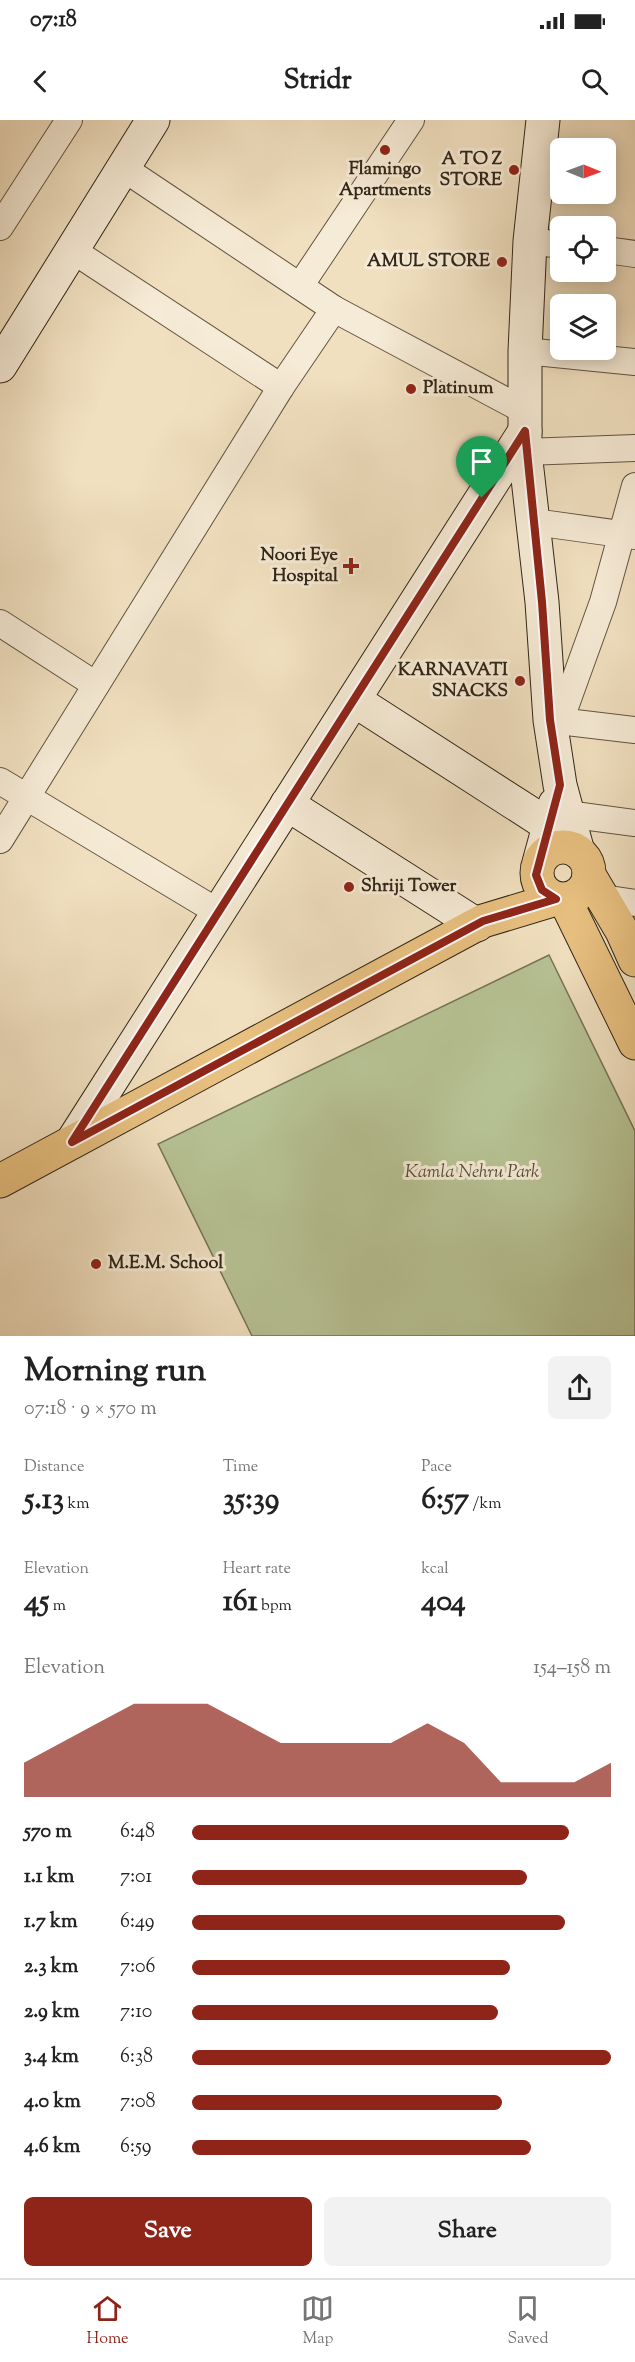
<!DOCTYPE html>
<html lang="en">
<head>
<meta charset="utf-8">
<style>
  body { margin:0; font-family:"Sorts Mill Goudy",serif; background:#f2f2f2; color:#222; height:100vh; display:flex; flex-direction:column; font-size:22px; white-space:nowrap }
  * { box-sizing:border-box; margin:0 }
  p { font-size:20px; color:#767676 }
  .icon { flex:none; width:33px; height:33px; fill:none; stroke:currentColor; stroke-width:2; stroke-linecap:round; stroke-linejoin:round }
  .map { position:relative; height:1216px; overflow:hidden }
  .details { display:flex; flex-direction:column; background:#fff; flex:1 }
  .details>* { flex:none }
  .needle { width:39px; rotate:91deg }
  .tools { position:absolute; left:550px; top:18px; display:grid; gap:12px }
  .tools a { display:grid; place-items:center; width:66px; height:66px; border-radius:9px; background:#fff; box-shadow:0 3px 15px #0003; font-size:30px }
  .pin { position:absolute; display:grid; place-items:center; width:51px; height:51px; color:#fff; margin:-62px -26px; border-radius:50% 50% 50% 0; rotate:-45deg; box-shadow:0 0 6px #0007 }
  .pin .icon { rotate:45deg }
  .round { display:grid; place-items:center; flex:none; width:63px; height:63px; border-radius:9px; background:#f2f2f2 }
  .summary { display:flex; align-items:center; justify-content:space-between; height:102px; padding:0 24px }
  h1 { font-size:33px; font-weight:700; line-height:45px }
  .stats { display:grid; grid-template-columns:repeat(3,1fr); gap:9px; height:102px; padding:6px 24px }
  .stats div { display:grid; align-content:center }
  .stats b { font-size:30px; font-weight:700 }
  .stats small { font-size:16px; font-weight:400 }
  .stats p { font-size:16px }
  .chart { height:168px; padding:12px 24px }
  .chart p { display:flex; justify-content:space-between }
  .chart svg { width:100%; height:108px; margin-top:6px; fill:#8f2418; opacity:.7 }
  .button { display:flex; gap:12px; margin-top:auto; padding:12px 24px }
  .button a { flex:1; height:69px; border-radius:9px; background:#8f2418; color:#fff; font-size:24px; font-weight:700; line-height:69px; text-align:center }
  .button a+a { background:#f2f2f2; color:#222 }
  ul { padding:0 24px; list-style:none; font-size:20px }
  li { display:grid; grid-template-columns:96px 72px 1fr; align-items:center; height:45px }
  li i { height:15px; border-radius:8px; background:#8f2418 }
  .status { display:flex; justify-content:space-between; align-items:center; height:42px; padding:0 30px; background:#fff; direction:ltr }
  .status svg { height:16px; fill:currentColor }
  header { display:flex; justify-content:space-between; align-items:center; height:78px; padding:0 24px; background:#fff; font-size:27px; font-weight:700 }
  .dock { display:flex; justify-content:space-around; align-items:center; height:84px; border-top:2px solid #e0e0e0; background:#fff; font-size:16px; color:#767676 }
  .dock a { display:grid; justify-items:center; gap:3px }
  .dock .selected { color:#8f2418 }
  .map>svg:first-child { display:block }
  .green { fill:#b7c395; stroke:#747456; stroke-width:1.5 }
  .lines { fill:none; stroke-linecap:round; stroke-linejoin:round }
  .street-casing { stroke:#615441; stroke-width:28 }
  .secondary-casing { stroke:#312617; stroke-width:35 }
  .primary-casing { stroke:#312617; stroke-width:35 }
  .street { stroke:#f6ebd6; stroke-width:26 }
  .secondary { stroke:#f6ebd6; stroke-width:33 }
  .primary { stroke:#e8c080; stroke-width:33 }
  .route-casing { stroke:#fff; stroke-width:12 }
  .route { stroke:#8f2418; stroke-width:8 }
  .poi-dot { fill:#8f2418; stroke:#f6ebd6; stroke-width:2 }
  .labels { text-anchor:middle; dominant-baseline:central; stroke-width:6; stroke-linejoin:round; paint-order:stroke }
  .poi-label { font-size:18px; font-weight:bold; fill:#312617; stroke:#f6ebd6; text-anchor:end }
  .park-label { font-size:18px; font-style:italic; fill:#524d36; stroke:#f6ebd6 }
</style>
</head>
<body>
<div class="status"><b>07:18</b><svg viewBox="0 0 49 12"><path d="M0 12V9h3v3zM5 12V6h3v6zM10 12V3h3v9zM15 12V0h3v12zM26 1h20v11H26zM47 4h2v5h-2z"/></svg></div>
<header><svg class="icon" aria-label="back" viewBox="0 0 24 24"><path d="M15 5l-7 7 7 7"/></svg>Stridr<svg class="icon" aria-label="search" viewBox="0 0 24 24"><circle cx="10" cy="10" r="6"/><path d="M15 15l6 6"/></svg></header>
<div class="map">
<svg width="635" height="1216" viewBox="0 0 635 1216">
  <rect width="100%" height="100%" fill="#f1e0c0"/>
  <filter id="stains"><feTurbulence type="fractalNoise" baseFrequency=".00333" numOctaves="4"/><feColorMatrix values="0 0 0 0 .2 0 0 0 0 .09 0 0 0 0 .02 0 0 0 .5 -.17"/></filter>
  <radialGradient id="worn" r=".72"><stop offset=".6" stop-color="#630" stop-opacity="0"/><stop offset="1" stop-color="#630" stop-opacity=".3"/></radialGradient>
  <path class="green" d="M549,835l86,176v205h-383l-94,-192z"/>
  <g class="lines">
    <defs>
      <g id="street">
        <path d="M123,48l211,141 191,102"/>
        <path d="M0,107l69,-107"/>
        <path d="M530,121l31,4"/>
        <path d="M72,130l209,137"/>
        <path d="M606,130l29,4"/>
        <path d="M300,166l111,-166"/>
        <path d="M525,231l110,11"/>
        <path d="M525,332l110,-4"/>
        <path d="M534,402l101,14"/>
        <path d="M0,503l96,62"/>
        <path d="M550,600l85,10"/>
        <path d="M560,601l43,-119 32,-116"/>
        <path d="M0,661l218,131"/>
        <path d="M567,694l68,9"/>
        <path d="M0,720l281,-453 53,-78"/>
        <path d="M602,778l33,5"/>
      </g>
      <g id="secondary">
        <path d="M543,0l-13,121 -5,110v101l17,150 8,118 10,65 18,67"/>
        <path d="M0,246l153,-246"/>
        <path d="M354,580l196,126"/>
        <path d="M287,684l190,121"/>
        <path d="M540,739l15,-55"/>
        <path d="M72,1022l453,-711"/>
      </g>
      <g id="primary">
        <circle cx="563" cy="753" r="26"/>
        <path d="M589,755l33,56 13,29"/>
        <path d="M565,780l70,143"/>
        <path d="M0,1061l483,-260 73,-22"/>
      </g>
    </defs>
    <use href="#street" class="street-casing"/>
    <use href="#secondary" class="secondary-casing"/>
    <use href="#primary" class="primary-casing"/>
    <use href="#street" class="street"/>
    <use href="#secondary" class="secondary"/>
    <use href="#primary" class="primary"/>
  </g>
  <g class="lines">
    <defs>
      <path id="route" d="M525,311l17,171 8,118 10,65 -24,90 6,15 14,9 -73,22 -411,221z"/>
    </defs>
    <use href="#route" class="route-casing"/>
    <use href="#route" class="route"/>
  </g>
  <g class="poi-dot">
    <circle cx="385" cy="30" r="6"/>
    <circle cx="514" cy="50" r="6"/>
    <circle cx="502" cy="142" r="6"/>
    <circle cx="411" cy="269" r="6"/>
    <path d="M348 437h6v6h6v6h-6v6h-6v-6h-6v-6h6z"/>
    <circle cx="520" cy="561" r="6"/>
    <circle cx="349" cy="767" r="6"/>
    <circle cx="96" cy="1144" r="6"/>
  </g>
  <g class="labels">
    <g class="poi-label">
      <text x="502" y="40">A TO Z<tspan x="502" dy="21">STORE</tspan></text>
      <text x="385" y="50" text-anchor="middle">Flamingo<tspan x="385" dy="21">Apartments</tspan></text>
      <text x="490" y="142">AMUL STORE</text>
      <text x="423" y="269" text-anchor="start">Platinum</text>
      <text x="338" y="436">Noori Eye<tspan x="338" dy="21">Hospital</tspan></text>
      <text x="508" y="551">KARNAVATI<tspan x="508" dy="21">SNACKS</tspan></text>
      <text x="361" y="767" text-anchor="start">Shriji Tower</text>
      <text x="108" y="1144" text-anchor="start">M.E.M. School</text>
    </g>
    <g class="park-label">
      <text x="472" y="1053">Kamla Nehru Park</text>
    </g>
  </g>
  <rect width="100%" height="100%" filter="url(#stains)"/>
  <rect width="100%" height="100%" fill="url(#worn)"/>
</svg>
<div class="tools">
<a><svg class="needle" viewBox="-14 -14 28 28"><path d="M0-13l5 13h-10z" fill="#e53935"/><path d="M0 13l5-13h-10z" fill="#767676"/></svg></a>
<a><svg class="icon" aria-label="locate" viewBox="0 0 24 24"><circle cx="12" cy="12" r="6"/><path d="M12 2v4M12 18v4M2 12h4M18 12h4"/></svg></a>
<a><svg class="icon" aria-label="layers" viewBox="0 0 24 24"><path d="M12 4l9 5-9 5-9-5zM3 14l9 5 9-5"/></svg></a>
</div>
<div class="pin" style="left:482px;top:378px;background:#1e9e55"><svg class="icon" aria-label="arrive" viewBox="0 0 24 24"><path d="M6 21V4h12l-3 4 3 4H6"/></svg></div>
</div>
<section class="details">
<div class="summary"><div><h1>Morning run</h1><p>07:18 · 9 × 570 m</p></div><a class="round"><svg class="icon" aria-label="share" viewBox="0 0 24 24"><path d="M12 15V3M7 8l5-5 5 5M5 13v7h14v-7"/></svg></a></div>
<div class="stats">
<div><p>Distance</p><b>5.13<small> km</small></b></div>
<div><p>Time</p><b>35:39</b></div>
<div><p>Pace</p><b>6:57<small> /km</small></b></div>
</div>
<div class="stats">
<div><p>Elevation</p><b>45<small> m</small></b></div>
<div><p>Heart rate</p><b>161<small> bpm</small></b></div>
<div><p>kcal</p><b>404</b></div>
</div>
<div class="chart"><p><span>Elevation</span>154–158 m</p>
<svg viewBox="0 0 160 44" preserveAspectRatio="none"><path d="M0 44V30L10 22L20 14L30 6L40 6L50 6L60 14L70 22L80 22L90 22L100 22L110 14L120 22L130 38L140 38L150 38L160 30V44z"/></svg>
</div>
<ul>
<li><b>570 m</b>6:48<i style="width:90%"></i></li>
<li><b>1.1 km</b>7:01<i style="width:80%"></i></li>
<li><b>1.7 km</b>6:49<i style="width:89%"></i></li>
<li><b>2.3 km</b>7:06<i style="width:76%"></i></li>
<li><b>2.9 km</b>7:10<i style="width:73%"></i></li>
<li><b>3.4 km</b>6:38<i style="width:100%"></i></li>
<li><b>4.0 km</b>7:08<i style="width:74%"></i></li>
<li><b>4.6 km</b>6:59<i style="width:81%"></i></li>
</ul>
<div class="button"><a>Save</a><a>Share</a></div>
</section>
<nav class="dock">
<a class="selected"><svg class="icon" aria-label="home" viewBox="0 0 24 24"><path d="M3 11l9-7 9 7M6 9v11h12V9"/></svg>Home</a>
<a><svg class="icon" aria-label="map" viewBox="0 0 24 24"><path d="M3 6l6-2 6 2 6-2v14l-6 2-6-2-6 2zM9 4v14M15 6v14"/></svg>Map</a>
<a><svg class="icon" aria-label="saved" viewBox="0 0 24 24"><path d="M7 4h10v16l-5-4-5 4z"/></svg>Saved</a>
</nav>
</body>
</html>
